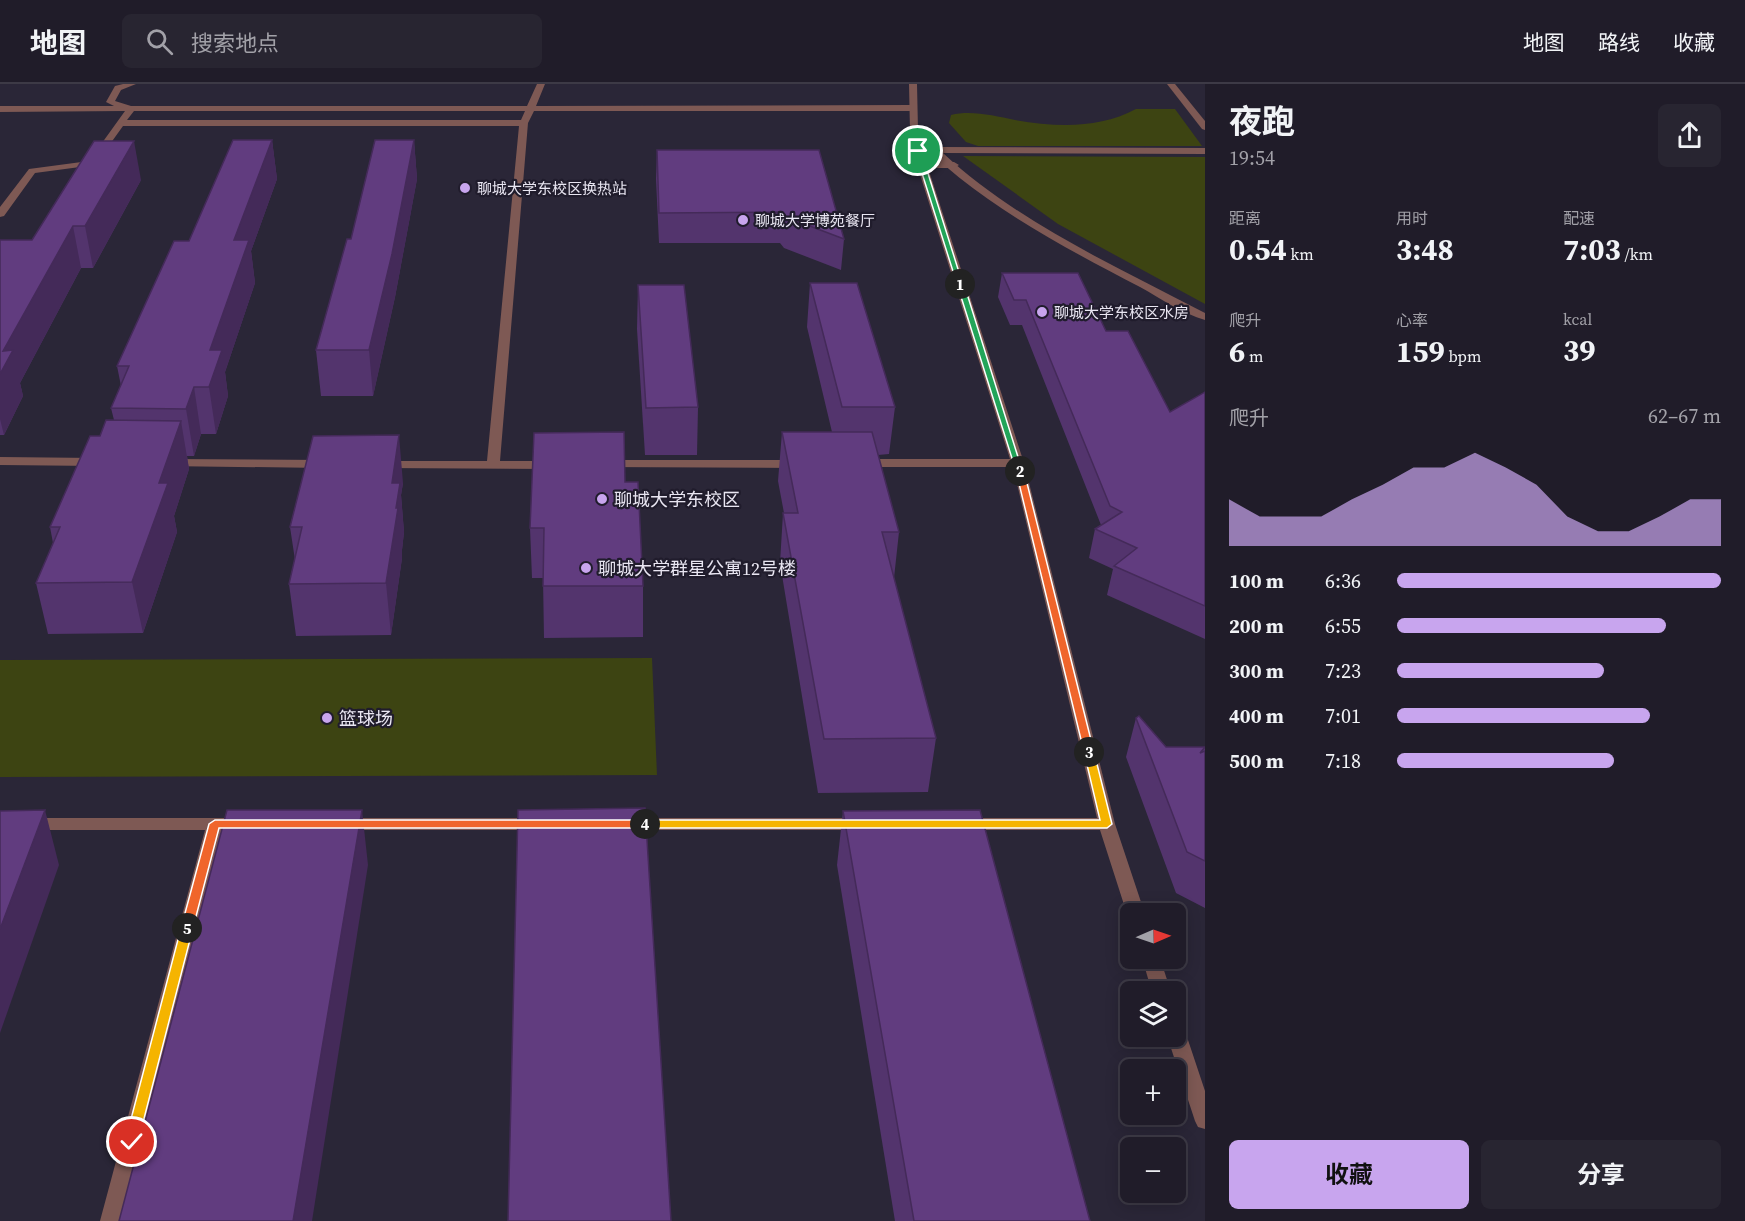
<!DOCTYPE html>
<html lang="zh">
<head>
<meta charset="utf-8">
<style>
  body { margin:0; font-family:"Source Serif 4","Noto Sans SC",serif; background:#282531; color:#f1f3f6; height:100vh; display:flex; flex-direction:column; font-size:22px; white-space:nowrap }
  * { box-sizing:border-box; margin:0 }
  p { font-size:20px; color:#a2a1a8 }
  .icon { flex:none; width:33px; height:33px; fill:none; stroke:currentColor; stroke-width:2; stroke-linecap:round; stroke-linejoin:round }
  .map { position:relative; flex:1; overflow:hidden }
  .sheet { display:flex; flex-direction:column; background:#201c29; width:540px }
  .sheet>* { flex:none }
  .needle { width:39px; rotate:88deg }
  .fabs { position:absolute; left:1120px; top:819px; display:grid; gap:12px }
  .fabs a { display:grid; place-items:center; width:66px; height:66px; border-radius:9px; background:#201c29; box-shadow:0 3px 15px #0003,0 0 0 2px #3d3a46; font-size:30px }
  .pin { position:absolute; display:grid; place-items:center; width:51px; height:51px; color:#fff; margin:-26px; border:3px solid #fff; border-radius:50%; box-shadow:0 2px 6px #0007 }
  .km { position:absolute; width:30px; height:30px; margin:-15px; border-radius:50%; background:#222; color:#fff; font-size:16px; line-height:30px; text-align:center }
  .round { display:grid; place-items:center; flex:none; width:63px; height:63px; border-radius:9px; background:#282531 }
  .overview { display:flex; align-items:center; justify-content:space-between; height:102px; padding:0 24px }
  h1 { font-size:33px; font-weight:700; line-height:45px }
  .figures { display:grid; grid-template-columns:repeat(3,1fr); gap:9px; height:102px; padding:6px 24px }
  .figures div { display:grid; align-content:center }
  .figures b { font-size:30px; font-weight:700 }
  .figures small { font-size:16px; font-weight:400 }
  .figures p { font-size:16px }
  .chart { height:168px; padding:12px 24px }
  .chart p { display:flex; justify-content:space-between }
  .chart svg { width:100%; height:108px; margin-top:6px; fill:#c8a5ee; opacity:.7 }
  .action { display:flex; gap:12px; margin-top:auto; padding:12px 24px }
  .action a { flex:1; height:69px; border-radius:9px; background:#c8a5ee; color:#111; font-size:24px; font-weight:700; line-height:69px; text-align:center }
  .action a+a { background:#282531; color:#f1f3f6 }
  ul { padding:0 24px; list-style:none; font-size:20px }
  li { display:grid; grid-template-columns:96px 72px 1fr; align-items:center; height:45px }
  li i { height:15px; border-radius:8px; background:#c8a5ee }
  header { display:flex; align-items:center; gap:36px; box-sizing:border-box; height:84px; padding:0 30px; background:#201c29; border-bottom:2px solid #3d3a46 }
  header strong { font-size:28px }
  nav { display:flex; gap:33px; margin-inline-start:auto; font-size:21px }
  .search { width:420px; height:54px; background:#282531; display:flex; align-items:center; gap:15px; box-sizing:border-box; padding:0 21px; border-radius:9px; color:#a2a1a8; font-size:22px }
  main { display:flex; flex:1; min-height:0 }
  .map>svg:first-child { display:block }
  .green { fill:#3d4412 }
  .lines { fill:none; stroke-linecap:round; stroke-linejoin:round }
  .lane { fill:#7e5954; fill-rule:evenodd }
  .street { fill:#7e5954; fill-rule:evenodd }
  .wall { fill:#53346d }
  .shaded-wall { fill:#442a59 }
  .building { fill:#613c7f; stroke:#442a59; stroke-width:1.5 }
  .split-1 { fill:#22a559; stroke:#fff; stroke-width:1.5 }
  .split-2 { fill:#22a559; stroke:#fff; stroke-width:1.5 }
  .split-3 { fill:#f0652b; stroke:#fff; stroke-width:1.5 }
  .split-4 { fill:#f5b400; stroke:#fff; stroke-width:1.5 }
  .split-5 { fill:#f0652b; stroke:#fff; stroke-width:1.5 }
  .split-6 { fill:#f5b400; stroke:#fff; stroke-width:1.5 }
  .poi-dot { fill:#c8a5ee; stroke:#201c2c; stroke-width:2 }
  .labels { text-anchor:middle; dominant-baseline:central; stroke-width:4.5; stroke-linejoin:round; paint-order:stroke }
  .far-poi-label { font-size:15px; fill:#e9e6f2; stroke:#201c2c; text-anchor:start }
  .poi-label { font-size:18px; fill:#e9e6f2; stroke:#201c2c; text-anchor:start }
</style>
</head>
<body>
<header>
<strong>地图</strong>
<div class="search"><svg class="icon" aria-label="search" viewBox="0 0 24 24"><circle cx="10" cy="10" r="6"/><path d="M15 15l6 6"/></svg>搜索地点</div>
<nav><a>地图</a><a>路线</a><a>收藏</a></nav>
</header>
<main>
<div class="map">
<svg width="1205" height="1137" viewBox="0 0 1205 1137">
  <rect width="100%" height="100%" fill="#2a2637"/>
  <g class="green">
    <path d="M1136,25h39l27,37h-224l-12,-4 -17,-19 2,-8c21,-5 43,1 64,5 41,7 84,9 121,-11z"/>
    <path d="M963,72l242,1v147l-147,-80z"/>
    <path d="M652,574l5,117 -657,2v-117z"/>
  </g>
  <g class="lines">
    <g class="lane">
      <path d="M123,0h13l-15,6 -6,11 16,5h396l10,-22h8l-9,22 376,-1 4,3 -4,3h-378l-6,12 -28,338h53l6,4 -6,4 -171,-1 -6,-4 1,-3h110l32,-335h-396l-28,39 -60,8 -31,43 -4,1v-10l29,-38 60,-8 36,-50 -125,1v-6h114l-8,-4 9,-16zM134,27h391l-4,9h-394z"/>
      <path d="M911,45l7,2 8,31h28l5,3 -5,3h-26l96,295 91,361 30,90h-14v5l-4,-5 -27,-84h-134l-6,-2 -2,-4 2,-4 6,-2h131l-84,-351h-154l-6,-4 6,-4h151l-93,-294z"/>
      <path d="M0,373l97,1 6,4 -6,4 -97,-1z"/>
      <path d="M169,375l156,1 6,4 -6,4 -161,-2 -1,-3 1,-3z"/>
      <path d="M604,376h195l6,4 -6,4 -200,-1 -1,-3 1,-3z"/>
      <path d="M0,734h243l6,2 2,4 -2,4 -27,2 -100,391h-22l105,-391h-205z"/>
      <path d="M345,734h192l6,2 2,4 -2,4 -6,2h-192l-6,-2 -2,-4 2,-4z"/>
      <path d="M627,734h234l6,2 2,4 -2,4 -6,2h-234l-6,-2 -2,-4 2,-4z"/>
      <path d="M1142,874h18l11,34h-19z"/>
      <path d="M1176,942l7,3 3,5 19,57v38l-7,-2 -3,-6 -28,-85h9z"/>
    </g>
    <g class="street">
      <path d="M909,0h8l1,46 19,17 268,1v6l-262,-1c74,69 172,113 262,160v7c-22,-6 -45,-22 -65,-33 -77,-40 -174,-91 -230,-156z"/>
      <path d="M1167,0h8l30,37v9l-3,-1z"/>
    </g>
  </g>
  <g class="wall">
    <path d="M272,56l5,39 -26,72 4,32 -30,89 3,24 -12,38h-15l-7,22h-7l2,13 -15,47 3,16 -34,101 -95,1 -12,-51 17,-40 -3,-16 50,-91 14,-16 -3,-12 10,-22 -4,-20 72,-125z"/>
    <path d="M414,56l3,39 -22,118 -22,99h-52l-5,-46 35,-111z"/>
    <path d="M657,66l187,89 -3,31 -57,-22 -4,-5h-121l-3,-64z"/>
    <path d="M141,96l-48,88h-12l-61,115 3,13 -19,39h-4v-195h32z"/>
    <path d="M1002,189l104,58 64,81 35,-20v247l-98,-44 6,-26 -24,-11 6,-29 6,-4 -79,-200h-12l-12,-28z"/>
    <path d="M810,199l85,124 -6,47 -11,1 21,77 -5,46 42,160 -8,54 -110,1 -38,-230 3,-50h1l-6,-32 4,-49h50l-25,-105z"/>
    <path d="M638,201l60,122 -1,48h-52l-8,-126z"/>
    <path d="M625,398l18,104v51l-99,1 -1,-60h-11l-2,-50z"/>
    <path d="M403,399l-2,12 3,37 -2,18v8l-11,77 -95,1 -7,-52 6,-24 -5,-33z"/>
    <path d="M1136,634l30,29h39v161l-29,-15 -50,-136z"/>
    <path d="M843,727l247,410h-195l-58,-356z"/>
  </g>
  <g class="shaded-wall">
    <path d="M272,56l5,39 -26,72 4,32 -30,89 3,24 -12,38 -7,-47 1,-37 24,-110z"/>
    <path d="M414,56l3,39 -22,118 -22,99 -4,-46z"/>
    <path d="M134,57l7,39 -48,88 -8,-42z"/>
    <path d="M73,142l8,42 -61,115 3,13 -19,39 -4,-16v-45l3,-23z"/>
    <path d="M194,303l7,47 -7,22 -8,-47z"/>
    <path d="M181,337l8,48 -15,47 3,16 -34,101 -11,-51 27,-99z"/>
    <path d="M399,351l4,48 -2,12 3,37 -2,18v8l-11,77 -5,-52 6,-100z"/>
    <path d="M45,726l14,55 -59,168v-104z"/>
    <path d="M362,726l6,55 -56,356h-19z"/>
  </g>
  <g class="building">
    <path d="M233,56h39l-38,100h15l-39,110h12l-13,37h-15l-8,22 -75,-1 18,-42h-12l57,-125h15z"/>
    <path d="M375,56h39l-22,114 -23,96h-53l31,-111h4z"/>
    <path d="M94,57h40l-49,85h-12l-70,125 10,-1 -13,24v-134h32z"/>
    <path d="M657,66h162l25,89 -58,-22 -4,-5 -123,1z"/>
    <path d="M1002,189h76l28,58h22l42,81 35,-20v214l-91,-40 23,-18 -42,-19 27,-17 -12,-6 -84,-206h-12z"/>
    <path d="M810,199h47l38,124h-53z"/>
    <path d="M638,201h46l14,122 -52,1z"/>
    <path d="M106,336l75,1 -22,62h9l-36,99 -96,1 24,-56h-10l40,-91h10z"/>
    <path d="M624,348l1,50h13l5,104h-100l1,-58h-14l4,-95z"/>
    <path d="M782,348h90l27,100h-17l54,206 -112,1 -41,-226h15z"/>
    <path d="M399,351l-7,48h8l-4,25h2l-12,75 -97,1 13,-57h-12l23,-91z"/>
    <path d="M1139,632l27,31h39l-5,6 5,-2v110l-18,-9 -51,-134z"/>
    <path d="M645,724l26,413h-163l10,-411z"/>
    <path d="M45,726l-45,119v-118z"/>
    <path d="M227,726h135l-69,411h-174z"/>
    <path d="M980,726l110,411h-176l-71,-410z"/>
  </g>
  <path class="split-1" d="M918,65l3,2 42,134 -6,-1 -42,-133z"/>
  <path class="split-2" d="M960,198l4,2 59,189 -7,-2 -59,-187z"/>
  <path class="split-3" d="M1020,384l4,3 70,281 -5,3 -5,-3 -68,-281z"/>
  <path class="split-4" d="M1089,664l5,4 18,72 -5,4h-462l-5,-4 5,-4h455l-16,-68z"/>
  <path class="split-5" d="M215,736h430l6,4 -6,4h-426l-26,100 -6,4 -6,-4 28,-104z"/>
  <path class="split-6" d="M187,840l6,4 -55,214 -6,5 -7,-5 56,-214z"/>
  <g class="poi-dot">
    <circle cx="465" cy="104" r="6"/>
    <circle cx="743" cy="136" r="6"/>
    <circle cx="1042" cy="228" r="6"/>
    <circle cx="602" cy="415" r="6"/>
    <circle cx="586" cy="484" r="6"/>
    <circle cx="327" cy="634" r="6"/>
  </g>
  <g class="labels">
    <g class="far-poi-label">
      <text x="477" y="104">聊城大学东校区换热站</text>
      <text x="755" y="136">聊城大学博苑餐厅</text>
      <text x="1054" y="228">聊城大学东校区水房</text>
    </g>
    <g class="poi-label">
      <text x="614" y="415">聊城大学东校区</text>
      <text x="598" y="484">聊城大学群星公寓12号楼</text>
      <text x="339" y="634">篮球场</text>
    </g>
  </g>
</svg>
<div class="fabs">
<a><svg class="needle" viewBox="-14 -14 28 28"><path d="M0-13l5 13h-10z" fill="#e53935"/><path d="M0 13l5-13h-10z" fill="#a2a1a8"/></svg></a>
<a><svg class="icon" aria-label="layers" viewBox="0 0 24 24"><path d="M12 4l9 5-9 5-9-5zM3 14l9 5 9-5"/></svg></a>
<a>+</a>
<a>−</a>
</div>
<div class="pin" style="left:918px;top:67px;background:#1e9e55"><svg class="icon" aria-label="arrive" viewBox="0 0 24 24"><path d="M6 21V4h12l-3 4 3 4H6"/></svg></div>
<div class="pin" style="left:132px;top:1058px;background:#d93025"><svg class="icon" aria-label="check" viewBox="0 0 24 24"><path d="M5 12l5 5 9-10"/></svg></div>
<b class="km" style="left:960px;top:200px">1</b>
<b class="km" style="left:1020px;top:387px">2</b>
<b class="km" style="left:1089px;top:668px">3</b>
<b class="km" style="left:645px;top:740px">4</b>
<b class="km" style="left:187px;top:844px">5</b>
</div>
<section class="sheet">
<div class="overview"><div><h1>夜跑</h1><p>19:54</p></div><a class="round"><svg class="icon" aria-label="share" viewBox="0 0 24 24"><path d="M12 15V3M7 8l5-5 5 5M5 13v7h14v-7"/></svg></a></div>
<div class="figures">
<div><p>距离</p><b>0.54<small> km</small></b></div>
<div><p>用时</p><b>3:48</b></div>
<div><p>配速</p><b>7:03<small> /km</small></b></div>
</div>
<div class="figures">
<div><p>爬升</p><b>6<small> m</small></b></div>
<div><p>心率</p><b>159<small> bpm</small></b></div>
<div><p>kcal</p><b>39</b></div>
</div>
<div class="chart"><p><span>爬升</span>62–67 m</p>
<svg viewBox="0 0 160 44" preserveAspectRatio="none"><path d="M0 44V25L10 32L20 32L30 32L40 25L50 19L60 12L70 12L80 6L90 12L100 19L110 32L120 38L130 38L140 32L150 25L160 25V44z"/></svg>
</div>
<ul>
<li><b>100 m</b>6:36<i style="width:100%"></i></li>
<li><b>200 m</b>6:55<i style="width:83%"></i></li>
<li><b>300 m</b>7:23<i style="width:64%"></i></li>
<li><b>400 m</b>7:01<i style="width:78%"></i></li>
<li><b>500 m</b>7:18<i style="width:67%"></i></li>
</ul>
<div class="action"><a>收藏</a><a>分享</a></div>
</section>
</main>
</body>
</html>
